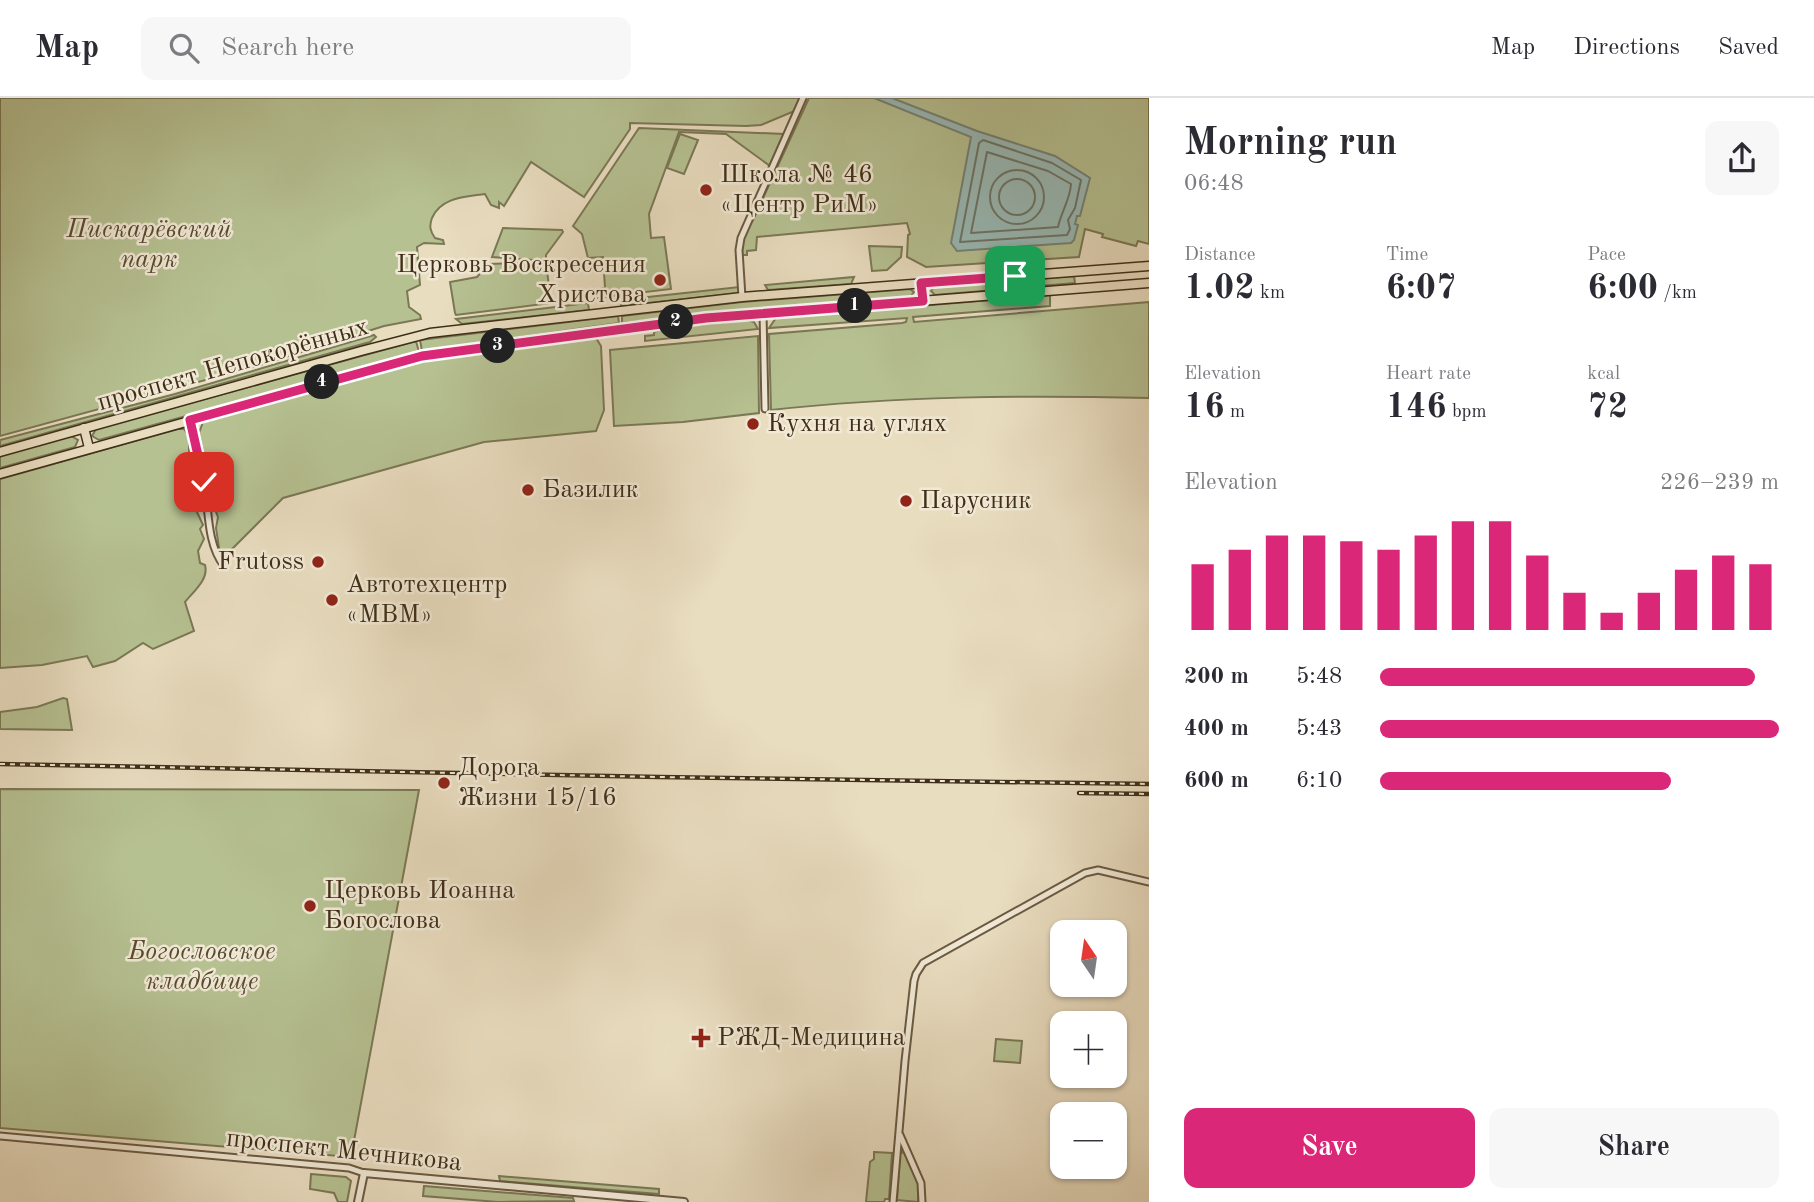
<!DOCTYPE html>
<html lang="en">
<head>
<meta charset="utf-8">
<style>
  body { margin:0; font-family:"Old Standard TT",serif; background:#f7f7f7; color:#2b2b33; height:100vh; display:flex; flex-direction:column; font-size:26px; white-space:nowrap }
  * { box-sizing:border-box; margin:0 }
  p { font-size:23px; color:#7c7c81 }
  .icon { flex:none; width:38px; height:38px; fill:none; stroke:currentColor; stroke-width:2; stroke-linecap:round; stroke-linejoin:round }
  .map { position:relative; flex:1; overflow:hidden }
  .drawer { display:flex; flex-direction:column; background:#fff; width:665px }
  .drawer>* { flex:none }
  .needle { width:46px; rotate:347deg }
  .tools { position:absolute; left:1050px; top:822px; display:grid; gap:14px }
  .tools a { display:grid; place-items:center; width:77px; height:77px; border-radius:14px; background:#fff; box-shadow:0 2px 5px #0004; font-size:35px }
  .pin { position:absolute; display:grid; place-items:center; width:60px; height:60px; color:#fff; margin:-30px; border-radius:14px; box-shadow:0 4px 10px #0006 }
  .km { position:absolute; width:35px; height:35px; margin:-18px; border-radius:50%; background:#222; color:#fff; font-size:19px; line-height:35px; text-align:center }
  .round { display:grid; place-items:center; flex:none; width:74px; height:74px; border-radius:14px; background:#f7f7f7 }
  .headline { display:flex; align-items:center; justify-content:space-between; height:119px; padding:0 35px }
  h1 { font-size:38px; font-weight:700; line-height:52px }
  .metrics { display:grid; grid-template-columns:repeat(3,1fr); gap:10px; height:119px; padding:7px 35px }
  .metrics div { display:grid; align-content:center }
  .metrics b { font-size:35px; font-weight:700 }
  .metrics small { font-size:19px; font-weight:400 }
  .metrics p { font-size:19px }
  .chart { height:196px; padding:14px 35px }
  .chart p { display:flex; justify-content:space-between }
  .chart svg { width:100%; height:126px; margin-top:7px; stroke:#db2777; stroke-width:6 }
  .action { display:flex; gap:14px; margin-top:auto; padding:14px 35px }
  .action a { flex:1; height:80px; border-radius:14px; background:#db2777; color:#fff; font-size:28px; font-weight:700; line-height:80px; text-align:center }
  .action a+a { background:#f7f7f7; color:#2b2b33 }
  ul { padding:0 35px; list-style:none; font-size:23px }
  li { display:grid; grid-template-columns:112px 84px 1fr; align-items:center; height:52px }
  li i { height:18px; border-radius:9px; background:#db2777 }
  header { display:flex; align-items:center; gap:42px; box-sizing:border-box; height:98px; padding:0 35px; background:#fff; border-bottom:2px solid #e1e1e2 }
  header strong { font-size:33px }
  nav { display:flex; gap:38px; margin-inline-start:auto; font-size:24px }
  .search { width:490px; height:63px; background:#f7f7f7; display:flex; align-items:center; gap:18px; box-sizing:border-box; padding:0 24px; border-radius:14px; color:#7c7c81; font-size:26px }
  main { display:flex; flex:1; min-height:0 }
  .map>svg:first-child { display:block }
  .green { fill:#b6c192; stroke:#7b7855; stroke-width:2 }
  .water { fill:#99bbb8; stroke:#758378; stroke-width:2 }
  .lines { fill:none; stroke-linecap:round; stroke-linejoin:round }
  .shore { stroke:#6c7568; stroke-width:2 }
  .minor-casing { stroke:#6a5a42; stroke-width:9 }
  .tertiary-casing { stroke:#6a5a42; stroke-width:10 }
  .primary-casing { stroke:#402f18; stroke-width:11 }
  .minor { stroke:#f1e9d6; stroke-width:5 }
  .tertiary { stroke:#f1e9d6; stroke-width:6 }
  .primary { stroke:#e9ddc0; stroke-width:8 }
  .rail-casing { stroke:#402f18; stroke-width:4.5 }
  .rail { stroke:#f1e9d6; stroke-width:2; stroke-dasharray:5; stroke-linecap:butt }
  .route-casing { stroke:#fff; stroke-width:14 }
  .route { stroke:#db2777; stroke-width:9 }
  .poi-dot { fill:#8f2418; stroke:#f1e9d6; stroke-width:2.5 }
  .labels { text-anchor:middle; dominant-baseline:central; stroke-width:5; stroke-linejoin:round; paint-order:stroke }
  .poi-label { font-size:26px; fill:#402f18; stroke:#f1e9d6; text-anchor:start }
  .park-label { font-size:26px; font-style:italic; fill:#584c30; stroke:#f1e9d6 }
  .street-label { font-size:26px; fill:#402f18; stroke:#f1e9d6 }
</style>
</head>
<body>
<header>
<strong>Map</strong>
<div class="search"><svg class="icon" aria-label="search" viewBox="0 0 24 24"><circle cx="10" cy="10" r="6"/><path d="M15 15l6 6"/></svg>Search here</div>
<nav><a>Map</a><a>Directions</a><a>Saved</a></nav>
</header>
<main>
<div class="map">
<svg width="1149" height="1104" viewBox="0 0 1149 1104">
  <rect width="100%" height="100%" fill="#e9ddc0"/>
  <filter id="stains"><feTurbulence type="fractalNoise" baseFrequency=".00286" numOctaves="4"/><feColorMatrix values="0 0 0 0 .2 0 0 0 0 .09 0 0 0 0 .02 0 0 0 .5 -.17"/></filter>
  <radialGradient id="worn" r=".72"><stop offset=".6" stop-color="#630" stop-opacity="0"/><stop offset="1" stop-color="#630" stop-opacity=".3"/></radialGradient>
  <g class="green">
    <path d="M0,0h802l-5,12 -36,15 -15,1 -116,-3v6l-46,68 -53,-35 -27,44 -5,-4v6l-8,-3 -6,-11c-20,3 -44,3 -53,24 -3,8 -2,13 3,20l8,2 1,4 -20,-1 -7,4 3,38 -13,6 2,16 11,8 1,4 -37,7 -127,40 -257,70z"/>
    <path d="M809,0h340v146l-11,-3 -2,5 -34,-9 1,-3 -18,-5 -6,28 -153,10 -19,-10 1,-22 2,-1 -3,-11 -150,14 -1,13 -9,1v4h-5l1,-17 8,-19 2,1z"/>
    <path d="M639,30l145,6 -14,32 -44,-32 -47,-2 -30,82 2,24 13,-1 7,52 -75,9 -2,-8 11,-2 -2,-31 -15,1 -6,-24 -9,-8z"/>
    <path d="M680,36l18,6 -14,34 -17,-6z"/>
    <path d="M503,130l59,2 1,2 -17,23v4l-13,1 -41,-3z"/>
    <path d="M869,148l33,1 -1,10 -14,13 -15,1z"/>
    <path d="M546,164l5,41 -95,12 -1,-2 -5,-31 27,-5 11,-13z"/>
    <path d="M1074,178l1,7 -140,12 -4,-4 3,-4z"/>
    <path d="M854,179l-3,7 -83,6 -3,-5z"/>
    <path d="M739,189l1,6 -119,13v-6z"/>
    <path d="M910,191l4,3 -4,5 -166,13 -122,13v-7l120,-14z"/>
    <path d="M1050,197v11l-137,11 1,5 235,-20v96c-126,-3 -252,-2 -378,12l-2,-76 133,-11 4,-1 1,-4 -138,10 7,-10z"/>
    <path d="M588,205l1,7 -127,14 -6,-5z"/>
    <path d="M618,218l1,7 -197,28 -2,-11z"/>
    <path d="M747,222l7,2 4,7 -113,12v-5l9,-1v-3l12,-4z"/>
    <path d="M374,237l2,2 -6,5 -370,104v-6l175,-46z"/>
    <path d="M758,238l1,77 -76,9 -69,4 -4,-76z"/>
    <path d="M590,239l6,1 5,8 3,64 -8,21 -112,11 -201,56 -59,59 -5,-9 -3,-20 2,-11 -7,-18 1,-8 -13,-58 4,-11 217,-60z"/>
    <path d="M416,243l3,11 -320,88 -7,-4 4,-7z"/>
    <path d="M177,331h7l5,7v20l7,16 4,20 -3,20 6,13 -3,4 4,10 -6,12 2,12 5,2c4,14 -11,26 -20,37l9,29 -41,18 -10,-6 -28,18 -22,6 -6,-11 -45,9 -42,3v-189z"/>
    <path d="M71,338l7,4 -3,7 -75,21v-12z"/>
    <path d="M63,600l4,1 5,31 -72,-1v-17l37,-5z"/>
    <path d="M0,691l419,1 -68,367 -351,-29z"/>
    <path d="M996,941l26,2 -2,22 -26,-2z"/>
    <path d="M874,1054l18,1 -3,46h-4l-1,3h-18l4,-40 4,-3z"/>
    <path d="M902,1054l3,2 14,29 -1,19 -21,-2 3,-46z"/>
    <path d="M311,1076l35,3 5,4 -4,21h-9l-4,-9 -24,-4z"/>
    <path d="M499,1078l160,13v5l-159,-13z"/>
    <path d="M424,1088l149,12 1,3 -76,1 -75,-6z"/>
  </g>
  <path class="water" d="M874,0h18l85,33 78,25 35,22 -10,38h-3l-2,8 3,1 -4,15 -3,3 -114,8 -6,-8 20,-106z"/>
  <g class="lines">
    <g class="shore">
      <path d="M983,42l69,23 29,17 -6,28 -7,12 2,9 -3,6 -107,7 19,-99z"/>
      <path d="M987,54l61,19 23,13c-1,16 -10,28 -13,43l-87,6z"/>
      <circle cx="1017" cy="99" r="27"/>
      <circle cx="1017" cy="99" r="18"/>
    </g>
    <defs>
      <g id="minor">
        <path d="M742,199l-3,-47 2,-12 62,-140"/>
        <path d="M763,215l2,96"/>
        <path d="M190,322c5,20 10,40 14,60 5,27 2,63 20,86"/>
        <path d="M900,1037l21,48 1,19"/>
        <path d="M0,1038l349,32 15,5"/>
        <path d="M893,1104l12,-141 9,-80 2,-7 7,-11 162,-90 13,-3 51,12"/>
      </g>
      <path id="tertiary" d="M358,1104l6,-29 320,29"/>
      <g id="primary">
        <path d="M84,330l5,20"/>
        <path d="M0,354l361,-101 69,-18 312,-36 407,-31"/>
        <path d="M0,376l422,-118 284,-38 443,-35"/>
      </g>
    </defs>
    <use href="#minor" class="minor-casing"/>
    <use href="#tertiary" class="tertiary-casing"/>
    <use href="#primary" class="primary-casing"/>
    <use href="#minor" class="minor"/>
    <use href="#tertiary" class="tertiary"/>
    <use href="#primary" class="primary"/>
    <defs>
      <g id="rail">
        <path d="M0,666l659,13 490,7"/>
        <path d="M1079,695l70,1"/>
      </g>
    </defs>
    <use href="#rail" class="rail-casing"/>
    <use href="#rail" class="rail"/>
  </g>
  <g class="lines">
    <defs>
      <path id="route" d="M204,384l-14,-62 232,-64 284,-38 217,-17 -2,-18 94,-7"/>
    </defs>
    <use href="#route" class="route-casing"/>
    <use href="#route" class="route"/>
  </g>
  <g class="poi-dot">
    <circle cx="706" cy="92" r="7"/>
    <circle cx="660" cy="182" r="7"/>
    <circle cx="753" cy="326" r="7"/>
    <circle cx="528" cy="392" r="7"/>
    <circle cx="906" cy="403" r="7"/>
    <circle cx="318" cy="464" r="7"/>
    <circle cx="332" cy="502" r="7"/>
    <circle cx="444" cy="685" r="7"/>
    <circle cx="310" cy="808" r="7"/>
    <path d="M697.5 929.5h7v7h7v7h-7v7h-7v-7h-7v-7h7z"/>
  </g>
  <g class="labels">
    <g class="poi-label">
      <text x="720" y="77">Школа № 46<tspan x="720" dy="30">«Центр РиМ»</tspan></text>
      <text x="646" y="167" text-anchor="end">Церковь Воскресения<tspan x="646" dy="30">Христова</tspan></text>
      <text x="767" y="326">Кухня на углях</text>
      <text x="542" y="392">Базилик</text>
      <text x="920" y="403">Парусник</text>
      <text x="304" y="464" text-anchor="end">Frutoss</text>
      <text x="346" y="487">Автотехцентр<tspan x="346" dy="30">«МВМ»</tspan></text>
      <text x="458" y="670">Дорога<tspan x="458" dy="30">Жизни 15/16</tspan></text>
      <text x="324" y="793">Церковь Иоанна<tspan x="324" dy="30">Богослова</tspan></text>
      <text x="717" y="940">РЖД-Медицина</text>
    </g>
    <g class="park-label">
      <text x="149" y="132">Пискарёвский<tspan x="149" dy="30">парк</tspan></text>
      <text x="202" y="854">Богословское<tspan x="202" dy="30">кладбище</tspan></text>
    </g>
    <g class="street-label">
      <text transform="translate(233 267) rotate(-16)">проспект Непокорённых</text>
      <text transform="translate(344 1053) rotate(6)">проспект Мечникова</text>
    </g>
  </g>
  <rect width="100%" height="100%" filter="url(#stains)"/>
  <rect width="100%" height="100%" fill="url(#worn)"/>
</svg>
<div class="tools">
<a><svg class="needle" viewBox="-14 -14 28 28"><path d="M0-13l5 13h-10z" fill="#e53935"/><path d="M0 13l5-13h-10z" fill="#7c7c81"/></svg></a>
<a>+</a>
<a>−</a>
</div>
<div class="pin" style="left:1015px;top:178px;background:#1e9e55"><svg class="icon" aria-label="arrive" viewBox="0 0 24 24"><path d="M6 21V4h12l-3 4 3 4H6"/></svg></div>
<div class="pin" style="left:204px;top:384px;background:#d93025"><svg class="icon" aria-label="check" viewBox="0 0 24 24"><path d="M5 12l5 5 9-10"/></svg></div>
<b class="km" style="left:855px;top:208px">1</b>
<b class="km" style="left:676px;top:224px">2</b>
<b class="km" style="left:498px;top:248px">3</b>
<b class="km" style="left:322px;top:284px">4</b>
</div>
<section class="drawer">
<div class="headline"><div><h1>Morning run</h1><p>06:48</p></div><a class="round"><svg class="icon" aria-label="share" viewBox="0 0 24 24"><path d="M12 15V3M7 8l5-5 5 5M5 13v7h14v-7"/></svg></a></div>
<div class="metrics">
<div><p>Distance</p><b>1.02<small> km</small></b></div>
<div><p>Time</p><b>6:07</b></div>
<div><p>Pace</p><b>6:00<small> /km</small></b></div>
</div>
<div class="metrics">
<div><p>Elevation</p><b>16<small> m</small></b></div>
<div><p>Heart rate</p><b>146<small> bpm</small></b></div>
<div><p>kcal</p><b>72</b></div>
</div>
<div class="chart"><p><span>Elevation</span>226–239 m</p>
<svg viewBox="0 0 160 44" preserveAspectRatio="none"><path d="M5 44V21M15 44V16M25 44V11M35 44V11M45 44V13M55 44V16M65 44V11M75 44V6M85 44V6M95 44V18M105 44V31M115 44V38M125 44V31M135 44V23M145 44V18M155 44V21"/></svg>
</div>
<ul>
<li><b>200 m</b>5:48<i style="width:94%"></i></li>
<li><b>400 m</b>5:43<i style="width:100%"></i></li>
<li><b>600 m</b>6:10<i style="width:73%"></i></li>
</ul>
<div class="action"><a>Save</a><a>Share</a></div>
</section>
</main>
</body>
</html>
